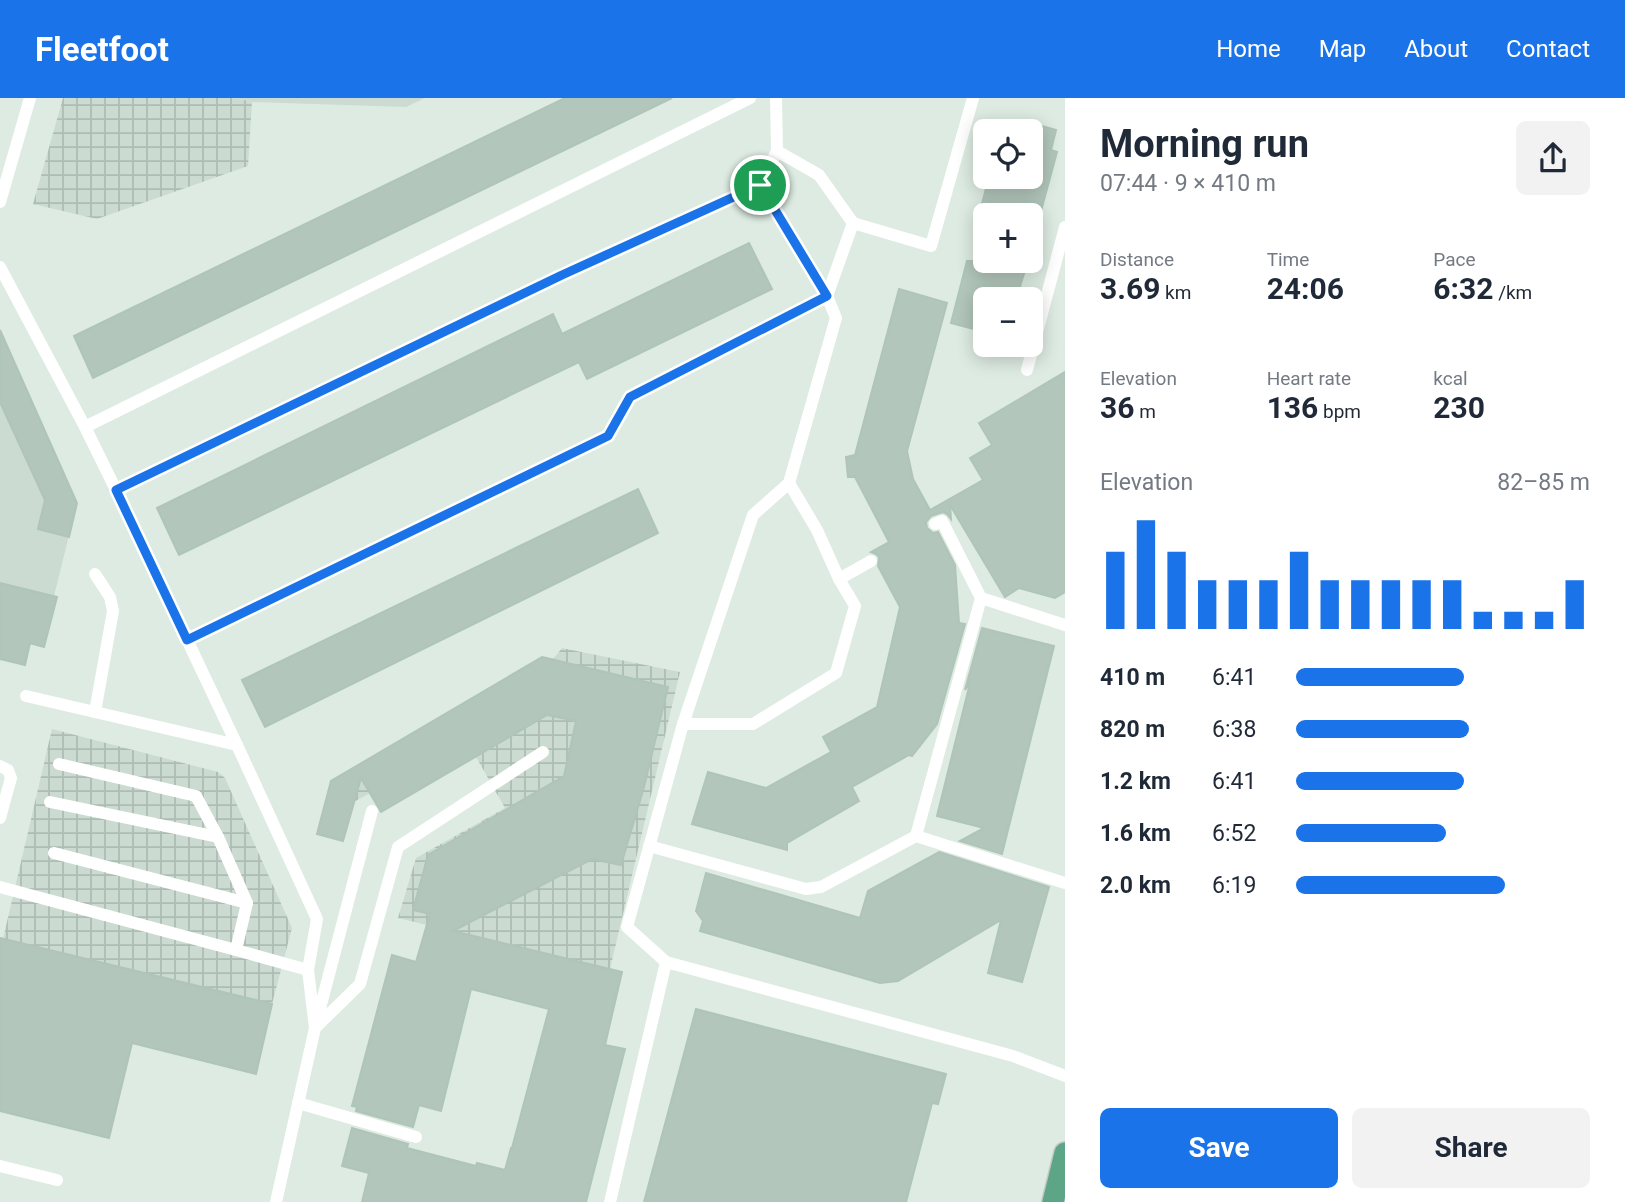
<!DOCTYPE html>
<html lang="en">
<head>
<meta charset="utf-8">
<style>
  body { margin:0; font-family:Roboto,sans-serif; background:#f2f2f3; color:#1f2937; height:100vh; display:flex; flex-direction:column; font-size:26px; white-space:nowrap }
  * { box-sizing:border-box; margin:0 }
  p { font-size:23px; color:#747a83 }
  .icon { flex:none; width:38px; height:38px; fill:none; stroke:currentColor; stroke-width:2; stroke-linecap:round; stroke-linejoin:round }
  .map { position:relative; flex:1; overflow:hidden }
  .side { display:flex; flex-direction:column; background:#fff; width:560px }
  .side>* { flex:none }
  .buttons { position:absolute; left:973px; top:21px; display:grid; gap:14px }
  .buttons a { display:grid; place-items:center; width:70px; height:70px; border-radius:10px; background:#fff; box-shadow:0 4px 18px #0003; font-size:35px }
  .pin { position:absolute; display:grid; place-items:center; width:60px; height:60px; color:#fff; margin:-30px; border:4px solid #fff; border-radius:50%; box-shadow:0 2px 7px #0007 }
  .round { display:grid; place-items:center; flex:none; width:74px; height:74px; border-radius:10px; background:#f2f2f3 }
  .overview { display:flex; align-items:center; justify-content:space-between; height:119px; padding:0 35px }
  h1 { font-size:38px; font-weight:700; line-height:52px }
  .metrics { display:grid; grid-template-columns:repeat(3,1fr); gap:10px; height:119px; padding:7px 35px }
  .metrics div { display:grid; align-content:center }
  .metrics b { font-size:30px; font-weight:700 }
  .metrics small { font-size:19px; font-weight:400 }
  .metrics p { font-size:19px }
  .chart { height:196px; padding:14px 35px }
  .chart p { display:flex; justify-content:space-between }
  .chart svg { width:100%; height:126px; margin-top:7px; stroke:#1a73e8; stroke-width:6 }
  .action { display:flex; gap:14px; margin-top:auto; padding:14px 35px }
  .action a { flex:1; height:80px; border-radius:10px; background:#1a73e8; color:#fff; font-size:28px; font-weight:700; line-height:80px; text-align:center }
  .action a+a { background:#f2f2f3; color:#1f2937 }
  ul { padding:0 35px; list-style:none; font-size:23px }
  li { display:grid; grid-template-columns:112px 84px 1fr; align-items:center; height:52px }
  li i { height:18px; border-radius:9px; background:#1a73e8 }
  header { display:flex; align-items:center; gap:42px; box-sizing:border-box; height:98px; padding:0 35px; background:#1a73e8; color:#fff }
  header strong { font-size:33px }
  nav { display:flex; gap:38px; margin-inline-start:auto; font-size:24px }
  main { display:flex; flex:1; min-height:0 }
  .map>svg:first-child { display:block }
  .built { fill:#cbdbd1 }
  .industrial { fill:url(#industrial-grid) }
  .building { fill:#b2c6bb; stroke:#afc5b8; stroke-width:2 }
  .lines { fill:none; stroke-linecap:round; stroke-linejoin:round }
  .primary-casing { stroke:#c0c8c4; stroke-width:24 }
  .lane { stroke:#fff; stroke-width:12 }
  .primary { stroke:#5da587; stroke-width:21 }
  .route-casing { stroke:#fff; stroke-width:14 }
  .route { stroke:#1a73e8; stroke-width:9 }
</style>
</head>
<body>
<header>
<strong>Fleetfoot</strong>
<nav><a>Home</a><a>Map</a><a>About</a><a>Contact</a></nav>
</header>
<main>
<div class="map">
<svg width="1065" height="1104" viewBox="0 0 1065 1104">
  <defs>
    <pattern id="industrial-grid" width="8" height="8" patternUnits="userSpaceOnUse" patternTransform="scale(1.75)"><rect width="8" height="8" fill="#cbdbd1"/><path d="M0 4h8M4 0v8" fill="none" stroke="#aebdb4"/></pattern>
  </defs>
  <rect width="100%" height="100%" fill="#ddebe2"/>
  <g class="built">
    <path d="M236,0h189l-19,9 -154,-5z"/>
    <path d="M0,232l77,173 -23,93 3,1 -13,50 -14,-3 -5,21 -25,-6z"/>
  </g>
  <g class="industrial">
    <path d="M63,0h173l16,4 -4,64 -151,53 -64,-15z"/>
    <path d="M562,550l118,24 -70,297 -212,-51 18,-60 89,-50 -29,-51 -95,55 -11,-19 -16,9 -11,39 -26,-7 14,-53 211,-124 11,2z"/>
    <path d="M52,631l166,43 7,6 67,150 -20,76 -269,-65z"/>
  </g>
  <g class="building">
    <path d="M565,0h107l-579,280 -19,-42z"/>
    <path d="M1031,25l25,7 -5,20 6,2 -19,70 -7,-1v-6h-52l10,-38h42z"/>
    <path d="M749,145l23,46 -185,90 -8,-17 -400,193 -22,-47 396,-194 9,20z"/>
    <path d="M967,163h61l-12,38h-31v33l-34,-9z"/>
    <path d="M899,191l48,14 -40,148 6,28 17,31 53,-30 -13,-22 22,-13 -13,-22 86,-51v220l-10,6 -36,-10 -14,9 -55,-92 1,14 -4,-5 -4,-2 -12,4 -5,6 1,6 6,5 5,-1 17,33 4,58 6,1 -28,100 -25,32 -3,-1 -57,32 7,14 -72,42v7l-95,-26 16,-52 58,16 65,-36 -8,-15 54,-30 23,-100 -22,-41 1,-9 -3,-3 -5,-2 18,-10 -34,-65h-7l-2,-20 9,-2z"/>
    <path d="M0,232l77,173 -8,34 -31,-8 7,-29 -45,-98z"/>
    <path d="M638,391l20,44 -393,194 -23,-47z"/>
    <path d="M0,485l57,14 -13,50 -14,-4 -5,22 -25,-6z"/>
    <path d="M982,530l72,18 -52,208 -42,-13 24,-13 -47,-12 33,-133 -5,7z"/>
    <path d="M542,559l126,30 -24,100 -23,78 -29,-6 -139,72 169,41 -17,73 20,4 -39,153h-224l7,-29 -27,-7 10,-38 56,16 -1,4 69,18 1,-3 28,7 6,-22h1l37,-139 -78,-20 -30,122 -22,-6 -6,22 -57,-16 1,-4 -5,-1 40,-151 24,7 14,-48 -17,-4 15,-55 136,-79 12,-55 -29,-6 -166,97 -20,-34 -18,63 -26,-7 14,-53z"/>
    <path d="M939,754l110,35 -27,95 -34,-9 13,-53 -103,61 -18,2 -180,-52 3,-10 -7,-10 10,-38 154,45 8,-27z"/>
    <path d="M0,840l272,66 -16,70 -124,-31 -23,95 -109,-27z"/>
    <path d="M696,911l250,65 -8,30 -6,-1 -26,99h-262z"/>
  </g>
  <g class="lines">
    <defs>
      <path id="primary" d="M1053,1104l12,-49"/>
    </defs>
    <use href="#primary" class="primary-casing"/>
    <g class="lane">
      <path d="M776,0l1,53"/>
      <path d="M973,0l-42,148 -78,-23 -26,73 9,22 -47,165 -36,32 -70,209 -56,203 39,35 347,94 52,20"/>
      <path d="M0,104l30,-104"/>
      <path d="M0,169l85,160 31,63"/>
      <path d="M1027,272l38,-143"/>
      <path d="M85,329l665,-329"/>
      <path d="M935,426l7,-3 39,77 84,27"/>
      <path d="M95,476l15,23 3,14 -18,101"/>
      <path d="M839,481l32,-18"/>
      <path d="M187,542l422,-204 21,-40 197,-100 -67,-111"/>
      <path d="M26,598l211,49"/>
      <path d="M683,626h70l83,-51 19,-67 -16,-27 -22,-49 -28,-47"/>
      <path d="M59,666l137,32 22,41 29,66"/>
      <path d="M0,668l8,4 3,8 -11,40"/>
      <path d="M50,704l168,35"/>
      <path d="M916,738l65,-238"/>
      <path d="M649,748l157,43 15,-2 95,-51 149,47"/>
      <path d="M54,755l193,50 -11,47 72,20"/>
      <path d="M0,789l236,63"/>
      <path d="M317,922l55,-209"/>
      <path d="M315,930l45,-44 38,-137 145,-95"/>
      <path d="M298,1005l118,34"/>
      <path d="M0,1068l57,14"/>
      <path d="M276,1104l39,-174 -7,-58 9,-51 -80,-174 -121,-255 446,-215 198,-90 17,-34 42,24 34,48"/>
      <path d="M610,1104l56,-240"/>
    </g>
    <use href="#primary" class="primary"/>
  </g>
  <g class="lines">
    <defs>
      <path id="route" d="M760,87l67,111 -197,101 -22,39 -421,204 -71,-150 446,-215z"/>
    </defs>
    <use href="#route" class="route-casing"/>
    <use href="#route" class="route"/>
  </g>
</svg>
<div class="buttons">
<a><svg class="icon" aria-label="locate" viewBox="0 0 24 24"><circle cx="12" cy="12" r="6"/><path d="M12 2v4M12 18v4M2 12h4M18 12h4"/></svg></a>
<a>+</a>
<a>−</a>
</div>
<div class="pin" style="left:760px;top:87px;background:#1e9e55"><svg class="icon" aria-label="arrive" viewBox="0 0 24 24"><path d="M6 21V4h12l-3 4 3 4H6"/></svg></div>
</div>
<section class="side">
<div class="overview"><div><h1>Morning run</h1><p>07:44 · 9 × 410 m</p></div><a class="round"><svg class="icon" aria-label="share" viewBox="0 0 24 24"><path d="M12 15V3M7 8l5-5 5 5M5 13v7h14v-7"/></svg></a></div>
<div class="metrics">
<div><p>Distance</p><b>3.69<small> km</small></b></div>
<div><p>Time</p><b>24:06</b></div>
<div><p>Pace</p><b>6:32<small> /km</small></b></div>
</div>
<div class="metrics">
<div><p>Elevation</p><b>36<small> m</small></b></div>
<div><p>Heart rate</p><b>136<small> bpm</small></b></div>
<div><p>kcal</p><b>230</b></div>
</div>
<div class="chart"><p><span>Elevation</span>82–85 m</p>
<svg viewBox="0 0 160 44" preserveAspectRatio="none"><path d="M5 44V17M15 44V6M25 44V17M35 44V27M45 44V27M55 44V27M65 44V17M75 44V27M85 44V27M95 44V27M105 44V27M115 44V27M125 44V38M135 44V38M145 44V38M155 44V27"/></svg>
</div>
<ul>
<li><b>410 m</b>6:41<i style="width:57%"></i></li>
<li><b>820 m</b>6:38<i style="width:59%"></i></li>
<li><b>1.2 km</b>6:41<i style="width:57%"></i></li>
<li><b>1.6 km</b>6:52<i style="width:51%"></i></li>
<li><b>2.0 km</b>6:19<i style="width:71%"></i></li>
</ul>
<div class="action"><a>Save</a><a>Share</a></div>
</section>
</main>
</body>
</html>
